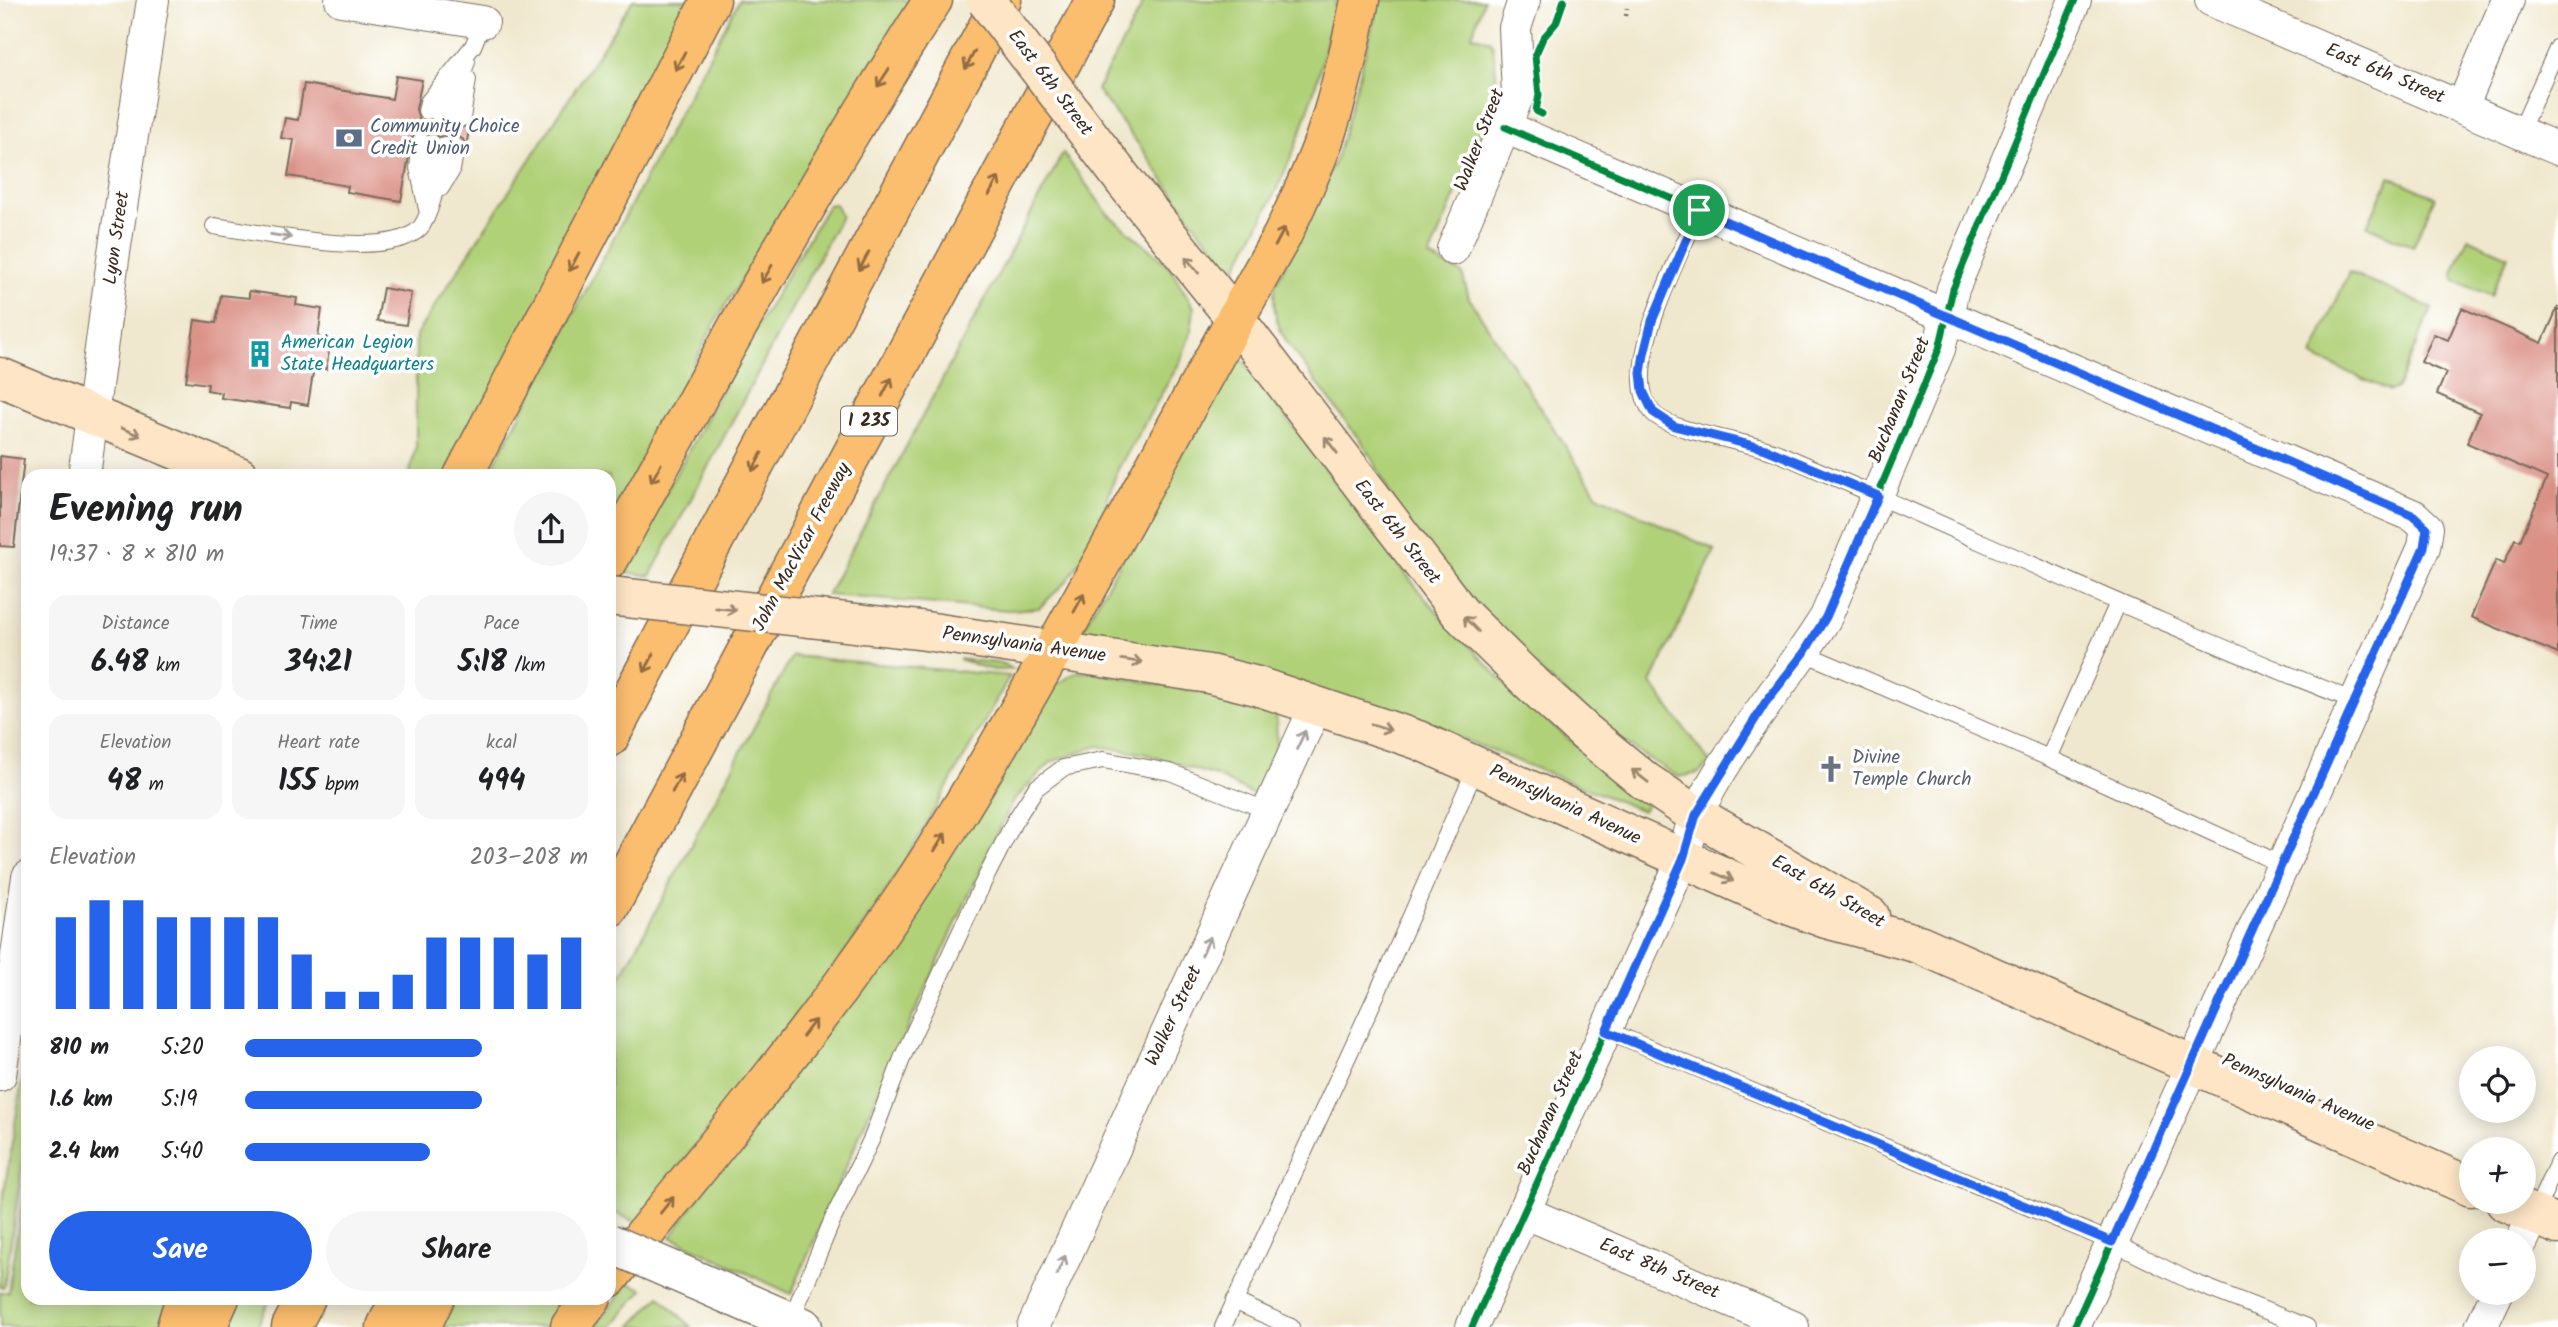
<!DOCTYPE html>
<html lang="en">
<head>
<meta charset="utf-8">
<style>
  body { margin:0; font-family:Kalam,sans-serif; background:#f6f6f6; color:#202124; height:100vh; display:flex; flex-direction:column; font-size:26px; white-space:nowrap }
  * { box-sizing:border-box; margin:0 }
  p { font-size:23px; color:#757577 }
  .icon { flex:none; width:38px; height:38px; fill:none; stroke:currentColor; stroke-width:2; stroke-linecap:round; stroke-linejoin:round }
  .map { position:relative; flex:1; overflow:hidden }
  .details { position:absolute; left:21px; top:469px; width:595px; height:836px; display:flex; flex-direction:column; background:#fff; border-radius:21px; box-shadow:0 4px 18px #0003 }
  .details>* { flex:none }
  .buttons { position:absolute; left:2459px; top:1046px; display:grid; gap:14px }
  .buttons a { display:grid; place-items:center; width:77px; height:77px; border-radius:50%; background:#fff; box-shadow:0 4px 18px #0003; font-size:35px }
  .pin { position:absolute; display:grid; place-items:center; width:60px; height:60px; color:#fff; margin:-30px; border:4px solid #fff; border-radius:50%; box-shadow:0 2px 7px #0007 }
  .round { display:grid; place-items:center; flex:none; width:74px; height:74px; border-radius:37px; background:#f6f6f6 }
  .overview { display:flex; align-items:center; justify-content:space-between; height:119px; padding:0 28px }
  h1 { font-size:38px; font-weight:600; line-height:52px }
  .figures { display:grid; grid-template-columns:repeat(3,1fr); gap:10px; height:119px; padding:7px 28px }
  .figures div { display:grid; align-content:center; border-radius:18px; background:#f6f6f6; text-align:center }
  .figures b { font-size:30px; font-weight:600 }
  .figures small { font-size:19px; font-weight:400 }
  .figures p { font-size:19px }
  .chart { height:196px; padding:14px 28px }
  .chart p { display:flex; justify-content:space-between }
  .chart svg { width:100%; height:126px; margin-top:7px; stroke:#2563eb; stroke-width:6 }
  .primary-button { display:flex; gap:14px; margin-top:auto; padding:14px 28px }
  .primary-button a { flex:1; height:80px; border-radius:42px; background:#2563eb; color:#fff; font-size:28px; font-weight:600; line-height:80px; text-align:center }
  .primary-button a+a { background:#f6f6f6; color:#202124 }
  ul { padding:0 28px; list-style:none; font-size:23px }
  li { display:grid; grid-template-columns:112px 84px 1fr; align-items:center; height:52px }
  li i { height:18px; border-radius:9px; background:#2563eb }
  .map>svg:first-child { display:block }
  .green { fill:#b1d179; stroke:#767e4c; stroke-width:2 }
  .building { fill:#da9085 }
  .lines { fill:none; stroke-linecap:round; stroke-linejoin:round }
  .service-casing { stroke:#7a6c5c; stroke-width:18 }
  .minor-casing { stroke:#7a6c5c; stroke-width:34 }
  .tertiary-casing { stroke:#7a6c5c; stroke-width:41 }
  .secondary-casing { stroke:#7a6c5c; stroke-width:41 }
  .motorway-casing { stroke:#7a6c5c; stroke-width:41 }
  .path { stroke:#7a6c5c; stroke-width:4.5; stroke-dasharray:2 5; stroke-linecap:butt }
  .service { stroke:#fff; stroke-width:16 }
  .minor { stroke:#fff; stroke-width:32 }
  .tertiary { stroke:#fff; stroke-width:38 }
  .secondary { stroke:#fde5c5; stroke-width:38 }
  .motorway { stroke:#fbbd6e; stroke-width:38 }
  .tertiary-bridge-casing { stroke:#7a6c5c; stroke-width:41; stroke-linecap:butt }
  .secondary-bridge-casing { stroke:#7a6c5c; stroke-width:41; stroke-linecap:butt }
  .tertiary-bridge { stroke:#fff; stroke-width:38 }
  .secondary-bridge { stroke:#fde5c5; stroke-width:38 }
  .cycleway-casing { stroke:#fff; stroke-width:11 }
  .cycleway { stroke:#00873e; stroke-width:7 }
  .oneway { stroke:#916c42 }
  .oneway2 { stroke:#a79f9a }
  .oneway3 { stroke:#9c8872 }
  .route-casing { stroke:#fff; stroke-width:14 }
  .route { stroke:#2563eb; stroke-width:9 }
  .labels { text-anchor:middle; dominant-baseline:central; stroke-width:7; stroke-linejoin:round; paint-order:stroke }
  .shield { fill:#fff; stroke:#766a62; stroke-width:2 }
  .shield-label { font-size:18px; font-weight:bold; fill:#3b2a1e }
  .street-label { font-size:19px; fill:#3b2a1e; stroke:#fff }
  .service-label { font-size:19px; fill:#4e5e75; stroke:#fff; text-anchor:start }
  .culture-label { font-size:19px; fill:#0d838f; stroke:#fff; text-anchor:start }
  .worship-label { font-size:19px; fill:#5b616d; stroke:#fff; text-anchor:start }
</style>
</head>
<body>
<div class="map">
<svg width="2558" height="1327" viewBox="0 0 2558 1327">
  <rect width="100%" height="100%" fill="#fff"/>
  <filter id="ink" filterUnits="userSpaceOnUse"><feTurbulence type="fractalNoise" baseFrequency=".0143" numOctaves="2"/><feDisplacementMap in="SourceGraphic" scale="14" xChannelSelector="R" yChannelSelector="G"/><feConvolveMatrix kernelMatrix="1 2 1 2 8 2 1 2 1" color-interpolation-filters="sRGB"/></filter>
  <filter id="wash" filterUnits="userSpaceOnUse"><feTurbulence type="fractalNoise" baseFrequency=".00686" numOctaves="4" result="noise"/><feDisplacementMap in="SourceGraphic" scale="28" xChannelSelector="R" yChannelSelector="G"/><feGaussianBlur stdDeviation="1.57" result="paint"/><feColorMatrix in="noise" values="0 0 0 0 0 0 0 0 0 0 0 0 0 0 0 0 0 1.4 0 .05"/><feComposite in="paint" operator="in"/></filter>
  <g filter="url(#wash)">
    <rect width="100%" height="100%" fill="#f0e8ce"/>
    <g class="green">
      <path d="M633,0h63l-249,476h-38l7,-29v-112z"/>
      <path d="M739,0h174l-200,326 -104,204v-54h-121z"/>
      <path d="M1145,0h191c-10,49 -22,98 -40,145 -18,45 -40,87 -64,130l-20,-31 -11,-11 -59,-84 -45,-59z"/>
      <path d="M1380,0h104l-12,35 19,6 2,5 5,48 -69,163 33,16 7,25 128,197 118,55 -64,133 59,80 -11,10 -21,4 -52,-33 -81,-68 -84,-89 -63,-77 -28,-56 -84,-113c-10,-18 -14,-34 -11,-55l62,-130z"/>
      <path d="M1063,153l45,61 61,52 25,42 -3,24 -10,28 -63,109 -26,73 -24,38 -29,28 -31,2 -181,-15z"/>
      <path d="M2390,177l45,20 -22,50 -46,-21z"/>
      <path d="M835,204l6,12 -191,360 -27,-4 114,-211 91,-156z"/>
      <path d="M2468,238l40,18 -17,40 -36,-15 -2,-8z"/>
      <path d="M2349,272l83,36 -35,80 -7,3 -78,-35z"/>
      <path d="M1236,357h4l183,239 88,94 136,115 -4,6 -178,-71 -115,-40 -264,-62 -4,-8z"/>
      <path d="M792,656l218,20 -105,186 -62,94 -207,266 -27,-12v-211z"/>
      <path d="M959,659l45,5 8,5c-18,4 -37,-4 -53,-10z"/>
      <path d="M1077,672h16l118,22 65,19 1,32 -21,51 -40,-20 -71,-22 -47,-8 -47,16 -39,40 -128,277 -93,215 -120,-57 382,-550z"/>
      <path d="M28,1045v85l-24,157h-4v-70z"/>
      <path d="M28,1162v136l140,1 -9,28h-159v-35h8z"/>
      <path d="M628,1283l15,6 -32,38h-16z"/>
      <path d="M660,1296l31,31h-60z"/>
      <path d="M236,1299h34l-13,28h-33z"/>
      <path d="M453,1299h120l-22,28h-112z"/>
    </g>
    <g id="blocks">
      <g class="building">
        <path d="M396,76l26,4 -6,29 3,10 22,4 5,3 8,-1 7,3 9,-4 -4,23 -3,-8 -5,-2 -19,-1 -18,-5 -8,3 -12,67 -54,-9 1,-6 -60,-10 6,-36 -13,-2 4,-20 13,2 6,-36 88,15z"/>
        <path d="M383,288l28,5 -5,32 -29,-4z"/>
        <path d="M249,291l48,7 -1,7 26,4 -4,29 13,2 -5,29 -12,-2 -6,38 -17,-3 -1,6 -69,-10 1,-5 -15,-3 1,-6 -22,-3 9,-61 21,3 5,-28 28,3z"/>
        <path d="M2558,307v347l-87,-37 25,-57 8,4 11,-25 5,2 27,-63 -80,-35 13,-30 -43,-19 9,-21 -25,-11 13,-28 14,6 14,-32 80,35z"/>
        <path d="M0,456l24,3 -10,88 -14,-1z"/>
      </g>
    </g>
  </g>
  <g filter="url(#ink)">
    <use href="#blocks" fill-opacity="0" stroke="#7a6c5c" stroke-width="2"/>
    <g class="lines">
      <defs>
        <g id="service">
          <path d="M426,111l2,-9 45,-56 10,-24"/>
          <path d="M437,113l2,-9 10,-17"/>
          <path d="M449,116l18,-55"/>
          <path d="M462,118l6,-39"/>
          <path d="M2520,132l38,-85"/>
          <path d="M421,141l-3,27 9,41"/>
          <path d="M428,174l4,-31"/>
          <path d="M441,188l11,-18 4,-23"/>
          <path d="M1699,210c-17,42 -83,163 -46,203 19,20 95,28 125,40 192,82 382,172 577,248"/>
          <path d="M214,226c45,6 173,36 206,2 12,-14 21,-64 24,-83"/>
          <path d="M1804,653l245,105 234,107"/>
          <path d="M2049,758l69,-155"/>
          <path d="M1606,1030l506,212 78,39 117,46"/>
          <path d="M2534,1215l24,-53"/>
          <path d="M1234,1301l57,26"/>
          <path d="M790,1322l42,-101 40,-83 31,-82 80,-173 31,-61 22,-34 27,-20 40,-8 67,12 98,39"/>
          <path d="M1223,1327l157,-340 97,-222"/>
        </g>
        <g id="minor">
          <path d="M341,0l142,22"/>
          <path d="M2211,0l347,149"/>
          <path d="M2462,107l46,-107"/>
          <path d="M1505,127l909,389 13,12 -3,19 -141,318 -209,462"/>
          <path d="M1453,249l65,-154 -3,-67 9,-28"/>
          <path d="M84,476l29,-217 40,-259"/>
          <path d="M0,1075l28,-198"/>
          <path d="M1524,1212l269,115"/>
          <path d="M2522,1241l12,-26"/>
          <path d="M1033,1327l283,-621"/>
          <path d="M1472,1327l211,-468c5,-15 7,-32 14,-46 35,-71 88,-130 129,-196l113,-268 14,-60 122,-289"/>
          <path d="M2481,1327l16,-34"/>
        </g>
        <g id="tertiary">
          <path d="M0,984l28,12"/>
          <path d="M674,1271l129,56"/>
        </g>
        <g id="secondary">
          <path d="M1125,182l110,136 225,295 67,66 58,53 60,49 51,34 174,101"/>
          <path d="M0,377l239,99"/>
          <path d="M919,630l290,44 48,12 161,54 367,164 41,15 93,25 552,243"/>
          <path d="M2505,1202l53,23"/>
        </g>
        <g id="motorway">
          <path d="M463,476l248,-476"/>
          <path d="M609,560c103,-190 207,-378 324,-560"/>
          <path d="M609,738l393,-738"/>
          <path d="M609,908l486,-908"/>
          <path d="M609,1278c111,-138 227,-273 322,-422 127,-201 233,-414 351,-620 16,-35 33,-68 45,-105 14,-43 24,-87 33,-131"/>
          <path d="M176,1327l9,-29"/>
          <path d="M207,1327l13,-29"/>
          <path d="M291,1327l15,-29"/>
          <path d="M386,1327l14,-29"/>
          <path d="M421,1327l14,-29"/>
          <path d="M570,1327l22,-29"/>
        </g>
      </defs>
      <use href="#service" class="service-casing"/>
      <use href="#minor" class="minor-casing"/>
      <use href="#tertiary" class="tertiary-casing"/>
      <use href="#secondary" class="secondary-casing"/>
      <use href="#motorway" class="motorway-casing"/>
      <path class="path" d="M1626,16l1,-8"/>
      <use href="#service" class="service"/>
      <use href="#minor" class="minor"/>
      <use href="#tertiary" class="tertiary"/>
      <use href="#secondary" class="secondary"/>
      <use href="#motorway" class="motorway"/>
      <defs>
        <path id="tertiary-bridge" d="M609,1243l65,28"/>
        <g id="secondary-bridge">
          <path d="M986,0l139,182"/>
          <path d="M609,596l310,34"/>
        </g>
      </defs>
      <use href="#tertiary-bridge" class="tertiary-bridge-casing"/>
      <use href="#secondary-bridge" class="secondary-bridge-casing"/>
      <use href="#tertiary-bridge" class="tertiary-bridge"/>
      <use href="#secondary-bridge" class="secondary-bridge"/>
      <defs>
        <g id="cycleway">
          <path d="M1542,114l-6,-3 3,-16 -4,-39 8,-18 13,-15 8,-23"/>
          <path d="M1505,127l909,389 13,12 -3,19 -141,318 -209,462"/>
          <path d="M1472,1327l211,-468c5,-15 7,-32 14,-46 35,-71 88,-130 129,-196l113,-268 14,-60 122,-289"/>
        </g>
      </defs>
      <use href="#cycleway" class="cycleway-casing"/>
      <use href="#cycleway" class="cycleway"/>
    </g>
    <defs><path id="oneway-shaft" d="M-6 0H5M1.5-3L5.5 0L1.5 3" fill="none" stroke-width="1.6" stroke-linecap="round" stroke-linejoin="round" transform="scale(1.75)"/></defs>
    <g class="oneway">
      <use href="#oneway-shaft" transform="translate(970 60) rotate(118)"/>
      <use href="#oneway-shaft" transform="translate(680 61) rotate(118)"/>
      <use href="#oneway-shaft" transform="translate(883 78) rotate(123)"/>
      <use href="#oneway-shaft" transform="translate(994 186) rotate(-62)"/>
      <use href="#oneway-shaft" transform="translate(1280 237) rotate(-62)"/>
      <use href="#oneway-shaft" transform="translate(864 261) rotate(118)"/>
      <use href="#oneway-shaft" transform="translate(574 262) rotate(118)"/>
      <use href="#oneway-shaft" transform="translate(767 274) rotate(120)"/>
      <use href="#oneway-shaft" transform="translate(887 387) rotate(-62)"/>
      <use href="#oneway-shaft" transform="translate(757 462) rotate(118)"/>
      <use href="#oneway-shaft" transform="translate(656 473) rotate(119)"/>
      <use href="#oneway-shaft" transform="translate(1079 603) rotate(-61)"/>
      <use href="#oneway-shaft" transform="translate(649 663) rotate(118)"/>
      <use href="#oneway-shaft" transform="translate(677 783) rotate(-62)"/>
      <use href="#oneway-shaft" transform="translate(940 842) rotate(-58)"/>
      <use href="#oneway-shaft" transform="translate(809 1028) rotate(-53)"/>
      <use href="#oneway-shaft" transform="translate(667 1205) rotate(-51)"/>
    </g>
    <g class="oneway2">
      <use href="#oneway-shaft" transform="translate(281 236) rotate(9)"/>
      <use href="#oneway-shaft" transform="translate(1301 740) rotate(-65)"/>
      <use href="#oneway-shaft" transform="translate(1206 946) rotate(-65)"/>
      <use href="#oneway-shaft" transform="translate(1061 1265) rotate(-65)"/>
    </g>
    <g class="oneway3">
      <use href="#oneway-shaft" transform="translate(1192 265) rotate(-129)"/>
      <use href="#oneway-shaft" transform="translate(131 432) rotate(22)"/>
      <use href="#oneway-shaft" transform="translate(1331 445) rotate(-127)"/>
      <use href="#oneway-shaft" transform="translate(726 609) rotate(6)"/>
      <use href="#oneway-shaft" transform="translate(1471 624) rotate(-135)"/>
      <use href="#oneway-shaft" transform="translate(1132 661) rotate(9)"/>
      <use href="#oneway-shaft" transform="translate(1381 727) rotate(18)"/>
      <use href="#oneway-shaft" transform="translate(1640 776) rotate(-142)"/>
      <use href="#oneway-shaft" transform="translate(1724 877) rotate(24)"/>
    </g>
  </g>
  <g class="lines" filter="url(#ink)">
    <defs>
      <path id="route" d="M1699,210l715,306 13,12 -3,19 -312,695 -506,-211 77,-172 13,-44 69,-112 39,-50 22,-36 52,-121 -112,-47 -92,-23 -21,-14 -10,-21 -2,-18 3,-19 8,-33z"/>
    </defs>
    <use href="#route" class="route-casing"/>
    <use href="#route" class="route"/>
  </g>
  <defs>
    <symbol id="bank-bare" viewBox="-9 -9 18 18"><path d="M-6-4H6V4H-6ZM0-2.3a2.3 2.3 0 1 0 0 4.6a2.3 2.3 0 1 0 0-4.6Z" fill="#5c6f8a" stroke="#fff" stroke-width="2.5" paint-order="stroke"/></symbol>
    <symbol id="building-bare" viewBox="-9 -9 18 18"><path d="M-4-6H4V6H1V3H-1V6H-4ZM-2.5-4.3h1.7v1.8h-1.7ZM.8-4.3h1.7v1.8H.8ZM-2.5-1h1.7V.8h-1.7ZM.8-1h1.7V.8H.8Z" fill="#0f9aa8" stroke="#fff" stroke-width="2.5" paint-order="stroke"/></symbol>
    <symbol id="church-bare" viewBox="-9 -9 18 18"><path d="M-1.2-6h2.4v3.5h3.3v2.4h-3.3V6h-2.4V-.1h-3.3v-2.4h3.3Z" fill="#6b7280" stroke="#fff" stroke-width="2.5" paint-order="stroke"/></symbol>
  </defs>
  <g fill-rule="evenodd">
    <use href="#bank-bare" x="330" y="119" width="38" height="38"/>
    <use href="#building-bare" x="241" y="335" width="38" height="38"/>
    <use href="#church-bare" x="1812" y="750" width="38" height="38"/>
  </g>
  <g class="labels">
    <rect class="shield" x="841" y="406.5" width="56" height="29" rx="5"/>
    <g class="shield-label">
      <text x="869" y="421">I 235</text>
    </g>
    <g class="street-label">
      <text transform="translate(2385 74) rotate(23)">East 6th Street</text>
      <text transform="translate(1050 83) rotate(53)">East 6th Street</text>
      <text transform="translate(1480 140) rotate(-69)">Walker Street</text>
      <text transform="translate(117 238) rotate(-82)">Lyon Street</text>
      <text transform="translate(1900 400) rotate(-68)">Buchanan Street</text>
      <text transform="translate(1397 532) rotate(52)">East 6th Street</text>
      <text transform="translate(802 547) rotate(-62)">John MacVicar Freeway</text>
      <text transform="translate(1024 645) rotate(8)">Pennsylvania Avenue</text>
      <text transform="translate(1565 805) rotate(25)">Pennsylvania Avenue</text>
      <text transform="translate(1828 892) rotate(30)">East 6th Street</text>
      <text transform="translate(1174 1016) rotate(-65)">Walker Street</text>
      <text transform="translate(2298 1093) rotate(24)">Pennsylvania Avenue</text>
      <text transform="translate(1551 1113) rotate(-66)">Buchanan Street</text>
      <text transform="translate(1659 1269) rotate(23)">East 8th Street</text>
    </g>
    <g class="service-label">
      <text x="370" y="127">Community Choice<tspan x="370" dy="22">Credit Union</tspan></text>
    </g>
    <g class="culture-label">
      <text x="281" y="343">American Legion<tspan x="281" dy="22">State Headquarters</tspan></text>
    </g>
    <g class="worship-label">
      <text x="1852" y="758">Divine<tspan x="1852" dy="22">Temple Church</tspan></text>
    </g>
  </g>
</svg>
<div class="buttons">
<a><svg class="icon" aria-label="locate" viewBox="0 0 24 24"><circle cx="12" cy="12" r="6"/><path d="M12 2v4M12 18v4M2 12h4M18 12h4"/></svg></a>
<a>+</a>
<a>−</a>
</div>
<div class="pin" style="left:1699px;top:210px;background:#1e9e55"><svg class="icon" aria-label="arrive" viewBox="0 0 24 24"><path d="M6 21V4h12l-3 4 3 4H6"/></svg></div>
<section class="details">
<div class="overview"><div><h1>Evening run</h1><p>19:37 · 8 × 810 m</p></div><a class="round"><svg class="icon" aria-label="share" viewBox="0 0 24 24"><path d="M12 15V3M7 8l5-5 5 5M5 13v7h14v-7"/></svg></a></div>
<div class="figures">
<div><p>Distance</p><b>6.48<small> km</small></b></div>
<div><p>Time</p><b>34:21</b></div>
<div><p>Pace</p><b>5:18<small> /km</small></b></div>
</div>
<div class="figures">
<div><p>Elevation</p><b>48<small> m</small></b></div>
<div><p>Heart rate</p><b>155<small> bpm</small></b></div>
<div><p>kcal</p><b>494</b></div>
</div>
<div class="chart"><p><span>Elevation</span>203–208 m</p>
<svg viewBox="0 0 160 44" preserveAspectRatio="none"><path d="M5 44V12M15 44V6M25 44V6M35 44V12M45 44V12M55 44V12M65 44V12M75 44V25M85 44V38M95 44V38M105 44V32M115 44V19M125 44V19M135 44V19M145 44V25M155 44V19"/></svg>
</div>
<ul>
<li><b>810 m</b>5:20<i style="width:69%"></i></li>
<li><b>1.6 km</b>5:19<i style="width:69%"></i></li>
<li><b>2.4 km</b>5:40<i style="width:54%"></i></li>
</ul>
<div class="primary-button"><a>Save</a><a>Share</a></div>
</section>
</div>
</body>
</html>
